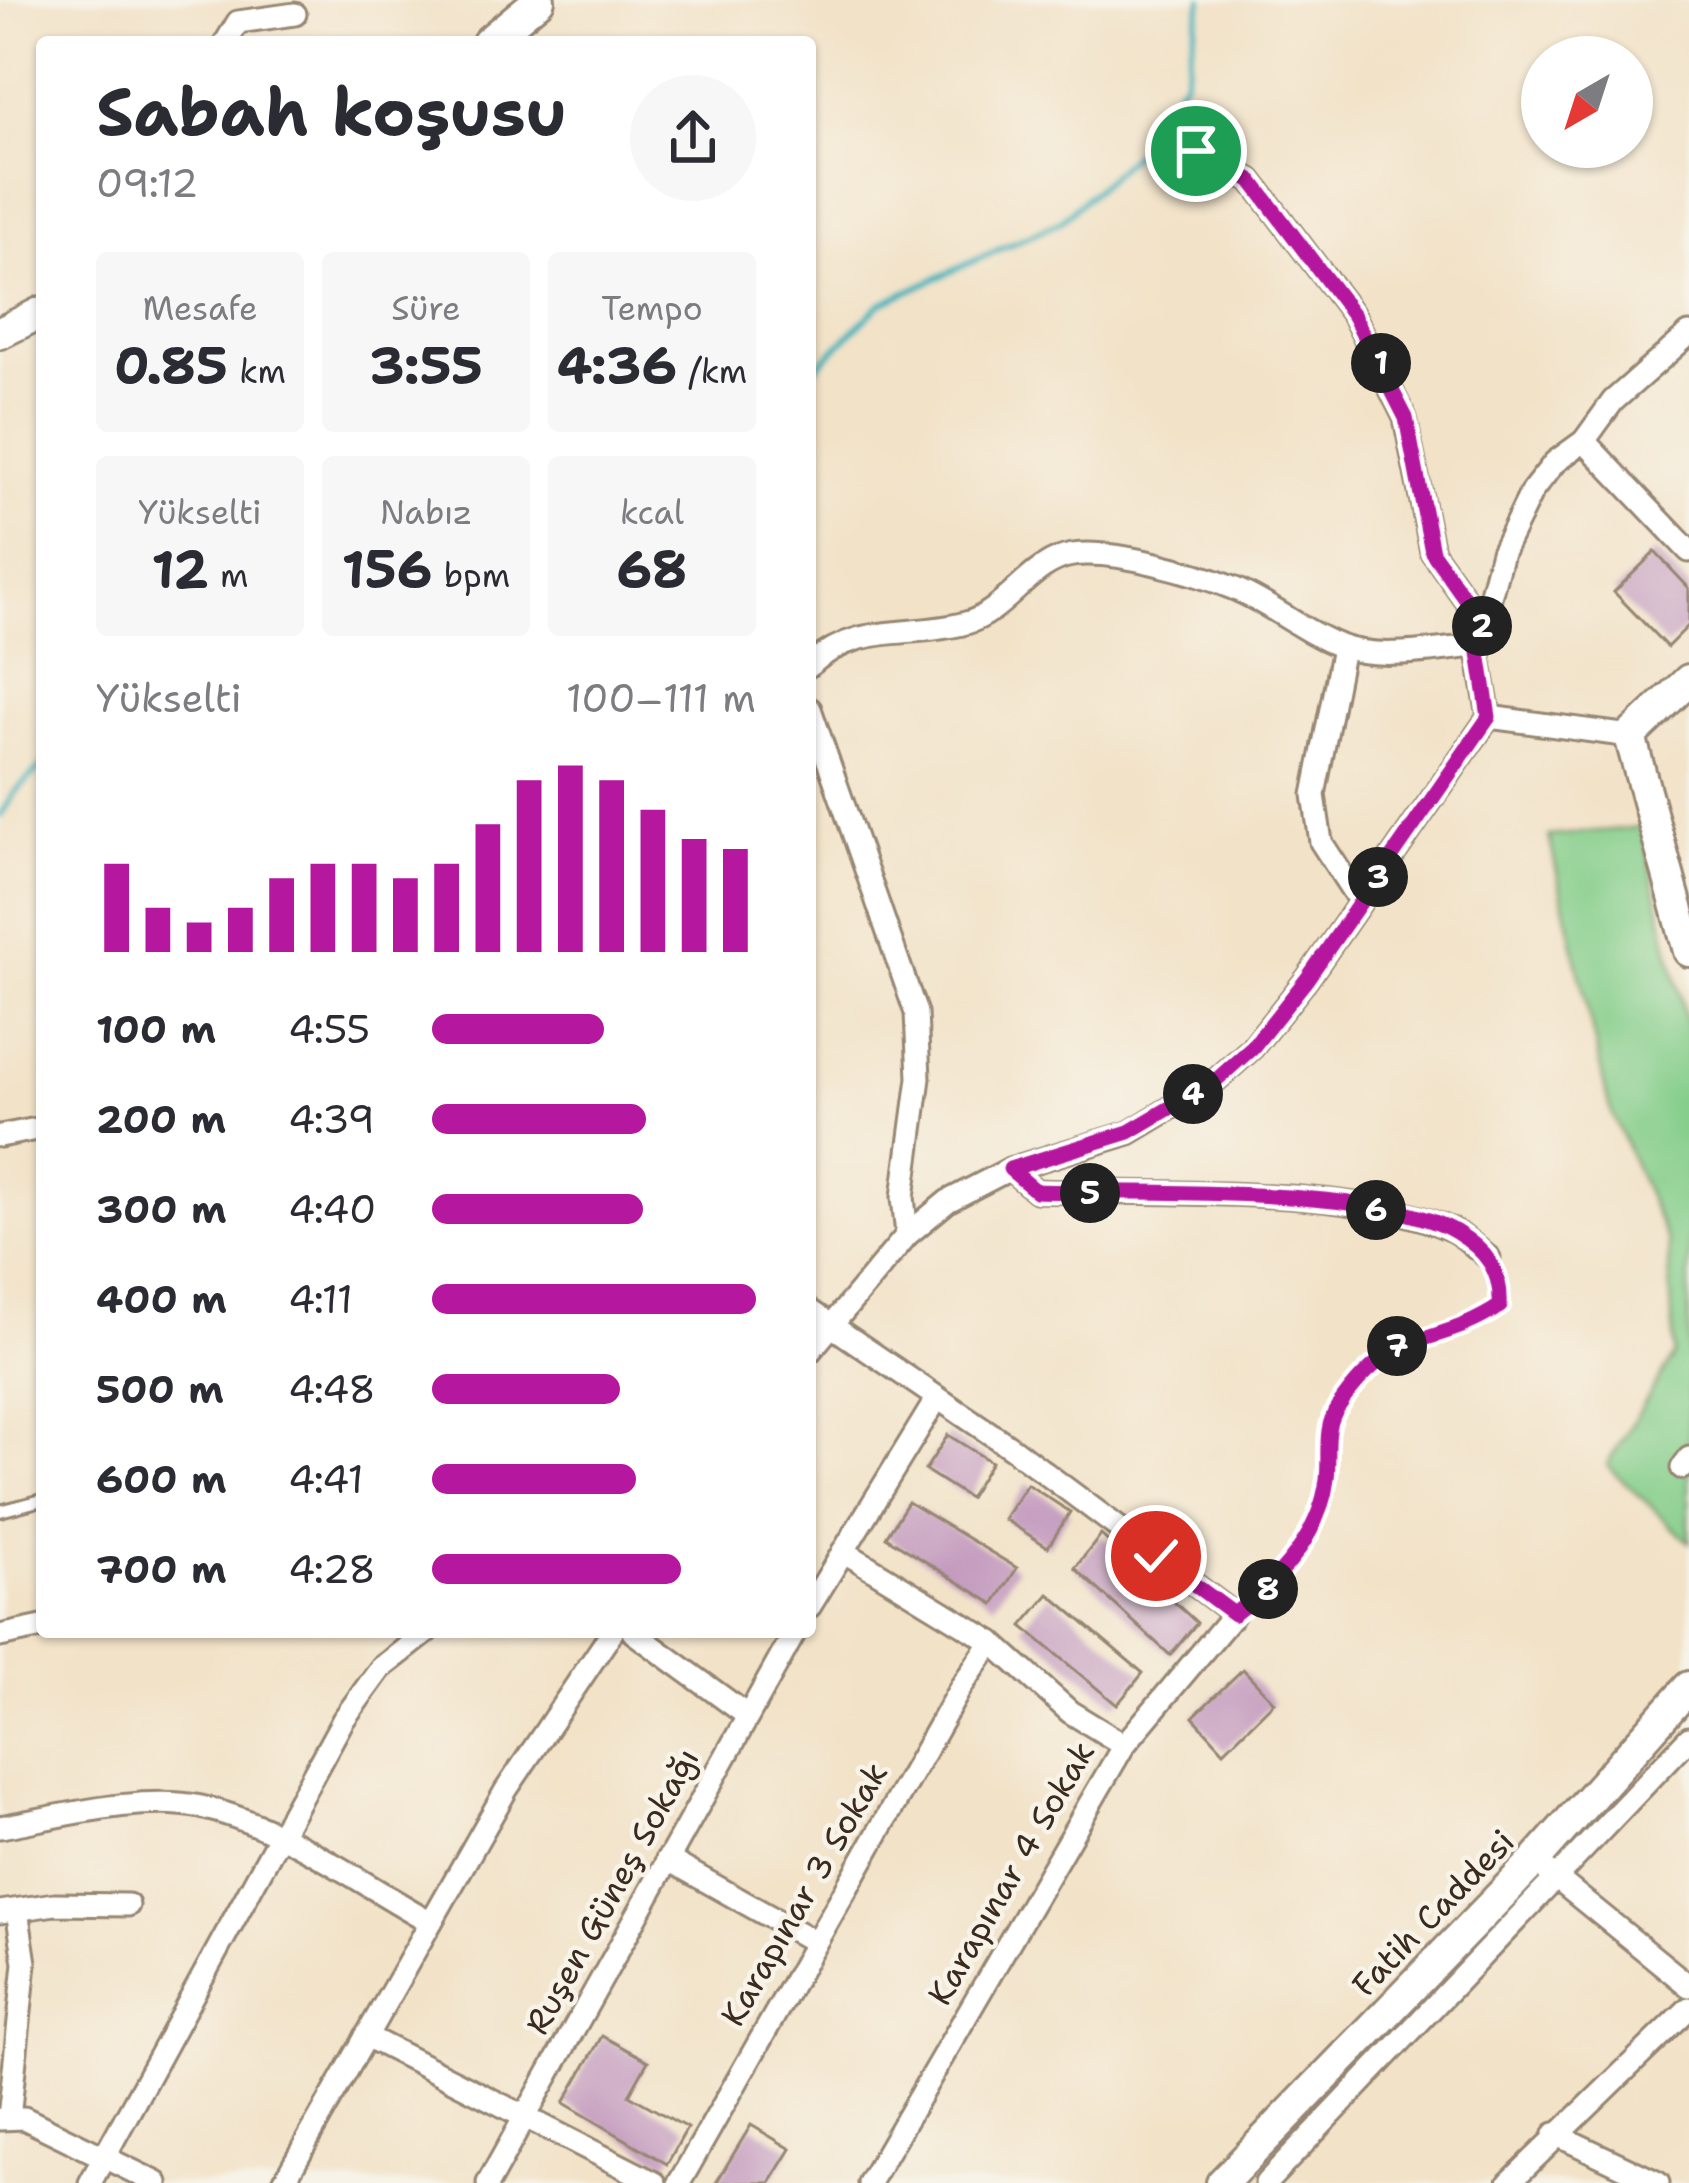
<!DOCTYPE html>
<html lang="tr">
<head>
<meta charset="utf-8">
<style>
  body { margin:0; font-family:"Shantell Sans",sans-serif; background:#f7f7f7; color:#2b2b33; height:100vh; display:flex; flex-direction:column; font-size:45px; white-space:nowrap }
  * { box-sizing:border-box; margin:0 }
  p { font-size:39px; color:#7c7c81 }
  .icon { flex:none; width:66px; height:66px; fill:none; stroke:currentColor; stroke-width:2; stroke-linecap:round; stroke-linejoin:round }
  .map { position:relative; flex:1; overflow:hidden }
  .side { position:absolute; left:36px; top:36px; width:780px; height:1602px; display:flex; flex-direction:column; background:#fff; border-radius:12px; box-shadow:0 3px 9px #0004 }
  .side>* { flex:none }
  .needle { width:78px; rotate:219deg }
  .fabs { position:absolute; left:1521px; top:36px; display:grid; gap:24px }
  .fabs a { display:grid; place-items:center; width:132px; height:132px; border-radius:50%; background:#fff; box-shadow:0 3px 9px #0004; font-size:60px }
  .pin { position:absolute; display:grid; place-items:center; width:102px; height:102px; color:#fff; margin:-51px; border:6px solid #fff; border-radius:50%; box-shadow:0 3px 12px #0007 }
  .km { position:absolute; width:60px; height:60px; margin:-30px; border-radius:50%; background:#222; color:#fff; font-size:33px; line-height:60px; text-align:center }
  .round { display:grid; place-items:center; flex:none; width:126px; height:126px; border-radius:63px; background:#f7f7f7 }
  .headline { display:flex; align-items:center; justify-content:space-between; height:204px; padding:0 60px }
  h1 { font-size:66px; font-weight:700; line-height:90px }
  .figures { display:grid; grid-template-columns:repeat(3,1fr); gap:18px; height:204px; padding:12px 60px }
  .figures div { display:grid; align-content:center; border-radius:12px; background:#f7f7f7; text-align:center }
  .figures b { font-size:51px; font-weight:700 }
  .figures small { font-size:33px; font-weight:400 }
  .figures p { font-size:33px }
  .chart { height:336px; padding:24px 60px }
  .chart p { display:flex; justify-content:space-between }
  .chart svg { width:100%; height:216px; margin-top:12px; stroke:#b5179e; stroke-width:6 }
  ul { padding:0 60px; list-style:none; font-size:39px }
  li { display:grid; grid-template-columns:192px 144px 1fr; align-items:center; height:90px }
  li i { height:30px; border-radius:15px; background:#b5179e }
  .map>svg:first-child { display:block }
  .green { fill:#85ce8b; stroke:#607c54; stroke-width:3 }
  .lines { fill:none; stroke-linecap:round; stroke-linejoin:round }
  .stream { stroke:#42b2bb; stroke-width:6 }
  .building { fill:#c39abe }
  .lane-casing { stroke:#968672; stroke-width:16 }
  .street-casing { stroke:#968672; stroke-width:27 }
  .secondary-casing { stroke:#968672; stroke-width:36 }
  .lane { stroke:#fff; stroke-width:10 }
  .street { stroke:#fff; stroke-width:21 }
  .secondary { stroke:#fff; stroke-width:30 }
  .route-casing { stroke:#fff; stroke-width:24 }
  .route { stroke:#b5179e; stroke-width:15 }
  .labels { text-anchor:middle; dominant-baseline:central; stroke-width:9; stroke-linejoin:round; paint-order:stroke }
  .street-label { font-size:33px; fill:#3b2a1e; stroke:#f7f3e8 }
</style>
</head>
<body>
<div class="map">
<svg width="1689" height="2183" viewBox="0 0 1689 2183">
  <rect width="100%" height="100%" fill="#f7f3e8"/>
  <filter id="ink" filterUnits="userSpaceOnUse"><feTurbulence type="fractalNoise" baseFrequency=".00833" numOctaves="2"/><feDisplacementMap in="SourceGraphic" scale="24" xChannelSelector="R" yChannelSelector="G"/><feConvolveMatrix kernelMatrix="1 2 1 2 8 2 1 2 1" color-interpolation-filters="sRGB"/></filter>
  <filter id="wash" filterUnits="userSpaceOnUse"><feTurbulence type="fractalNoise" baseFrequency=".004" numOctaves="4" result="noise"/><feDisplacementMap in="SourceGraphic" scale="48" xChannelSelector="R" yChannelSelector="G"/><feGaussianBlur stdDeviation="2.7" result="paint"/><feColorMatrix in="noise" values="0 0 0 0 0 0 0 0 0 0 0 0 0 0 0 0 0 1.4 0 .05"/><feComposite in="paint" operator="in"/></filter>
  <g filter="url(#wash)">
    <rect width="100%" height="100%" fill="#f2e2c7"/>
    <path class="green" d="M1641,827l48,207v508l-82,-77 67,-111 -6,-111 -59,-137 -60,-270z"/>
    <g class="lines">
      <g class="stream">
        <path d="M810,374l70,-70 181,-83 76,-70 47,-71 18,-80"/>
        <path d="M0,816l15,-24 27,-26"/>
      </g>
    </g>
    <g id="blocks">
      <g class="building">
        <path d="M1655,552l34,36v37l-22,22 -53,-55z"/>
        <path d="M948,1435l43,27 -22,36 -44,-28z"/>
        <path d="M1027,1484l43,28 -22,35 -44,-28z"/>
        <path d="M908,1502l109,66 -23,36 -108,-67z"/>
        <path d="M1101,1535l96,88 -27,32 -95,-87z"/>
        <path d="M1049,1594l94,79 -26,32 -95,-79z"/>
        <path d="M1243,1669l31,33 -50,49 -31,-34z"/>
        <path d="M602,2036l46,25 -19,34 58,33 -20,36 -103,-61z"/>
        <path d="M751,2125l40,24 -21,34h-54z"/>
      </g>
    </g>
  </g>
  <g filter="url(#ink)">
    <use href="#blocks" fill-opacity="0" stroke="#968672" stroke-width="3"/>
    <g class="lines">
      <defs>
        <g id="lane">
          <path d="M0,1511l42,-11"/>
          <path d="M1234,1614c44,-33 86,-77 93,-135 3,-24 -4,-51 11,-72 55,-83 96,-57 162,-101l1,-19 -12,-29"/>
        </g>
        <g id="street">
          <path d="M226,42l12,-20 57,-8"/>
          <path d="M1196,151l55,29 103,136 51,102 27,134 51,72"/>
          <path d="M1584,441l105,110"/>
          <path d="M1343,648l-29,147 7,47 39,60"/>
          <path d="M810,665c51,-44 97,-26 156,-42 41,-11 64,-62 107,-68 41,-6 124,18 162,34 36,15 68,43 105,57 39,15 96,3 137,0"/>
          <path d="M810,709l106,304 3,65 -16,119 4,38"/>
          <path d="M1489,717l141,19"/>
          <path d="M0,1136l42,-8"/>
          <path d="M1010,1169l26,22c113,4 317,-7 416,39 13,6 25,19 37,28"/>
          <path d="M810,1311l203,138 221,165 -110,131 -255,438"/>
          <path d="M810,1351l97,-116 41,-34 62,-32 119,-36 85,-51 38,-34 55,-69 182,-262 -12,-71 25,-94 30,-61 23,-29 29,-21 29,-40 76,-67"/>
          <path d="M1682,1468l7,-10"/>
          <path d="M843,1551l149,91 78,70 54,33"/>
          <path d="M810,1606l126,-206"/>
          <path d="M633,1632l115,84"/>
          <path d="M0,1636l42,-9"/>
          <path d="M0,1827c58,-10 143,-33 201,-20 84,19 155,74 230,115"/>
          <path d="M667,1859l148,83"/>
          <path d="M1545,1869l144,117"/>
          <path d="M0,1912l55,-8 73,1"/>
          <path d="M366,2036l289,147"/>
          <path d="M9,2118l16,-155 -8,-53"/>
          <path d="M0,2119l24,-1 133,65"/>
          <path d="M1555,2134l103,49"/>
          <path d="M90,2183l253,-463 38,-52 46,-36"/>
          <path d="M283,2183l223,-393 106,-158"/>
          <path d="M488,2183l307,-551"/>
          <path d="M679,2183l282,-496 31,-45"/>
          <path d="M1266,2183l423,-445"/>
          <path d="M1509,2183l180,-175"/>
        </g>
        <g id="secondary">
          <path d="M488,42l51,-42"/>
          <path d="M0,333l42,-21"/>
          <path d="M1689,680l-59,56 59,215"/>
          <path d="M1222,2183l313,-323 154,-173"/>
        </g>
      </defs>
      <use href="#lane" class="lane-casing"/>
      <use href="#street" class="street-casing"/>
      <use href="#secondary" class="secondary-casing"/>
      <use href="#lane" class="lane"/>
      <use href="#street" class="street"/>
      <use href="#secondary" class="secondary"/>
    </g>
  </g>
  <g class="lines" filter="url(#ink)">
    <defs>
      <path id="route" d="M1156,1556l78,58c44,-33 86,-77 93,-135 3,-24 -4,-51 11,-72 56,-83 96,-57 162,-101 2,-35 -14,-56 -44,-74 -80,-47 -320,-38 -420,-41l-26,-22 119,-37 85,-50 38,-34 55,-69 182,-262 -11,-71 5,-22 -51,-72 -26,-134 -52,-102 -103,-136 -55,-29"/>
    </defs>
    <use href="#route" class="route-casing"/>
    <use href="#route" class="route"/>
  </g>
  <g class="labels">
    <g class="street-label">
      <text transform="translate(1011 1873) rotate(-60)">Karapınar 4 Sokak</text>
      <text transform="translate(612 1891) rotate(-61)">Ruşen Güneş Sokağı</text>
      <text transform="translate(804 1894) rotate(-60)">Karapınar 3 Sokak</text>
      <text transform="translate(1433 1913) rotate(-46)">Fatih Caddesi</text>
    </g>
  </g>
</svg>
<div class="fabs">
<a><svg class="needle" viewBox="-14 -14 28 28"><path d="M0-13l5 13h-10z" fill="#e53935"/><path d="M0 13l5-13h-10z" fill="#7c7c81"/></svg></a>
</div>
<div class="pin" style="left:1196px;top:151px;background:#1e9e55"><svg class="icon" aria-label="arrive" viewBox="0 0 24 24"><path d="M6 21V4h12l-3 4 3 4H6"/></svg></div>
<div class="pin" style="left:1156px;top:1556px;background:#d93025"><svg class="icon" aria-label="check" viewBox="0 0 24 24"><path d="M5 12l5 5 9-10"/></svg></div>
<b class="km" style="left:1381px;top:363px">1</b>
<b class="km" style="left:1482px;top:626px">2</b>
<b class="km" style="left:1378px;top:877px">3</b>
<b class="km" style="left:1193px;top:1094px">4</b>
<b class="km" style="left:1090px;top:1193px">5</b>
<b class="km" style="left:1376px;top:1210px">6</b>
<b class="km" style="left:1397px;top:1346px">7</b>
<b class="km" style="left:1268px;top:1589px">8</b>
<section class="side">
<div class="headline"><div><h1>Sabah koşusu</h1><p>09:12</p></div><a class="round"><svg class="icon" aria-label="share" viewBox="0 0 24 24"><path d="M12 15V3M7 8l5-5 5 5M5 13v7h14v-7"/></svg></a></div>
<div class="figures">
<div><p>Mesafe</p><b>0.85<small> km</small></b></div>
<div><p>Süre</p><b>3:55</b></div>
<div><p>Tempo</p><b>4:36<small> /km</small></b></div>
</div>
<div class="figures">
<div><p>Yükselti</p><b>12<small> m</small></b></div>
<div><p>Nabız</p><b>156<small> bpm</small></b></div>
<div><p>kcal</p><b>68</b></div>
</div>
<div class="chart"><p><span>Yükselti</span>100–111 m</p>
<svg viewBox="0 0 160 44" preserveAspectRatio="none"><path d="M5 44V26M15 44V35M25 44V38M35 44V35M45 44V29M55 44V26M65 44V26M75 44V29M85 44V26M95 44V18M105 44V9M115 44V6M125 44V9M135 44V15M145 44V21M155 44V23"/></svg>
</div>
<ul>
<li><b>100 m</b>4:55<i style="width:53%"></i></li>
<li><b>200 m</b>4:39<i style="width:66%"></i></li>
<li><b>300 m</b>4:40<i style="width:65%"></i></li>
<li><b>400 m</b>4:11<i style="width:100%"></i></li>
<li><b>500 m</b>4:48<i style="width:58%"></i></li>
<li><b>600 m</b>4:41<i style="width:63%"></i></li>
<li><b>700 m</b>4:28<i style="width:77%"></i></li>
</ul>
</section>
</div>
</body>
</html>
